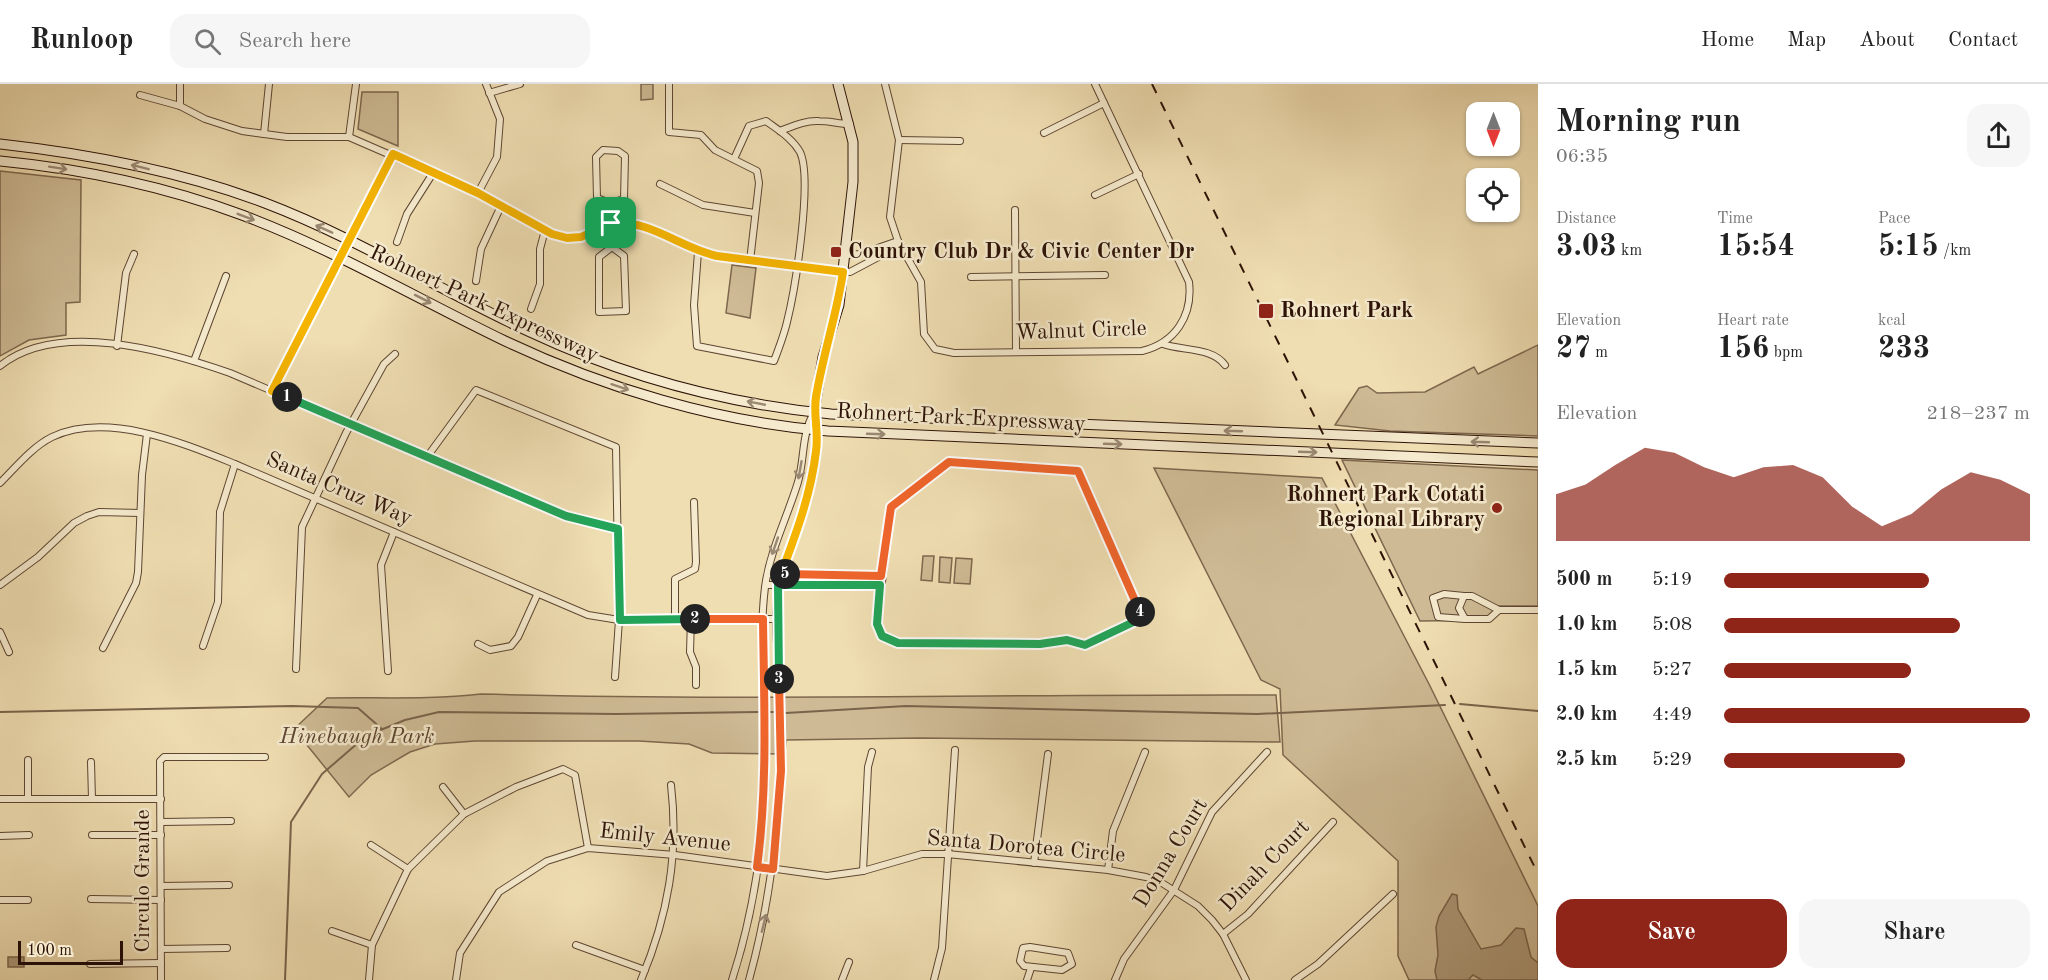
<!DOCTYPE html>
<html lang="en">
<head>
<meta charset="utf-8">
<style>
  body { margin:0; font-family:"Old Standard TT",serif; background:#f6f6f6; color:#222; height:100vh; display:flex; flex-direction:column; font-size:22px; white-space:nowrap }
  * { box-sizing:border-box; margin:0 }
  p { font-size:20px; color:#767676 }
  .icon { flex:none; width:33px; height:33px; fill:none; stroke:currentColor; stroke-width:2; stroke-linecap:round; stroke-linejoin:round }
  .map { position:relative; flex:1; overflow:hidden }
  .details { display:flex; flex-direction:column; background:#fff; width:510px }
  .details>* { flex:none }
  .needle { width:39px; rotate:180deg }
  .controls { position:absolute; left:1466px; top:18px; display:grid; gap:12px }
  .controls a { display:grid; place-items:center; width:54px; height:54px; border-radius:12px; background:#fff; box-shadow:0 2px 4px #0004; font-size:30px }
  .scale { position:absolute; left:18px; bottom:15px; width:105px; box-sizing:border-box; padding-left:6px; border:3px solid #2d1307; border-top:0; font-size:16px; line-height:21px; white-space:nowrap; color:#2d1307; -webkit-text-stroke:4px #f5eacd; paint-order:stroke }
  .pin { position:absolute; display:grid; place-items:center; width:51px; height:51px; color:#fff; margin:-26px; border-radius:12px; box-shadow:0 3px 9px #0006 }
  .km { position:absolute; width:30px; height:30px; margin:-15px; border-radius:50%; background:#222; color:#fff; font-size:16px; line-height:30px; text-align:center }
  .round { display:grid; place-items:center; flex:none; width:63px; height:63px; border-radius:18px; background:#f6f6f6 }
  .head { display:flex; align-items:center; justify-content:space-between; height:102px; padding:0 18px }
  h1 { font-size:33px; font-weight:700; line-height:45px }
  .metrics { display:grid; grid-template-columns:repeat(3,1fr); gap:9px; height:102px; padding:6px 18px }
  .metrics div { display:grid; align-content:center }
  .metrics b { font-size:30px; font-weight:700 }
  .metrics small { font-size:16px; font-weight:400 }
  .metrics p { font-size:16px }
  .chart { height:168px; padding:12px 18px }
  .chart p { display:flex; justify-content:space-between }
  .chart svg { width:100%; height:108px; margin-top:6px; fill:#8f2418; opacity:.7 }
  .action { display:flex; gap:12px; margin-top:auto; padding:12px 18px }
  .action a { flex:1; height:69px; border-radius:18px; background:#8f2418; color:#fff; font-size:24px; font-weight:700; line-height:69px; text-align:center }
  .action a+a { background:#f6f6f6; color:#222 }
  ul { padding:0 18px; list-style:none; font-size:20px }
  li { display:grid; grid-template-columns:96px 72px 1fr; align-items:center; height:45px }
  li i { height:15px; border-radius:8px; background:#8f2418 }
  header { display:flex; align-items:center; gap:36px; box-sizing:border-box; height:84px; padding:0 30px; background:#fff; border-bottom:2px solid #e0e0e0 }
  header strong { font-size:28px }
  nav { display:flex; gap:33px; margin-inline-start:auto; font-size:21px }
  .search { width:420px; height:54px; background:#f6f6f6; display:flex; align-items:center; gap:15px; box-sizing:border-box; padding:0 21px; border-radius:18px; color:#767676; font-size:22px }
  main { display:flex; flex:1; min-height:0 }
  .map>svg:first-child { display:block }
  .green { fill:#cebb95; stroke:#7e674e; stroke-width:1.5 }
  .water { fill:#ad9978; stroke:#7a634b; stroke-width:1.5 }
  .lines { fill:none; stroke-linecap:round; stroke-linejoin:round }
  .stream { stroke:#7a634b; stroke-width:2 }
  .street-casing { stroke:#5e4632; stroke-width:8 }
  .secondary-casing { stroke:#2d1307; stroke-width:11 }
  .street { stroke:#f5eacd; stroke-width:6 }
  .secondary { stroke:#f5eacd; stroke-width:9 }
  .rail { stroke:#2d1307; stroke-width:2; stroke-dasharray:10 10; stroke-linecap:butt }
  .oneway { stroke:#9b8974 }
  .split-1-casing { stroke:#fff; stroke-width:12 }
  .split-2-casing { stroke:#fff; stroke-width:12 }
  .split-3-casing { stroke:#fff; stroke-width:12 }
  .split-4-casing { stroke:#fff; stroke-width:12 }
  .split-5-casing { stroke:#fff; stroke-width:12 }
  .split-6-casing { stroke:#fff; stroke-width:12 }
  .split-1 { stroke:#f5b400; stroke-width:8 }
  .split-2 { stroke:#22a559; stroke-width:8 }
  .split-3 { stroke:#f0652b; stroke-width:8 }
  .split-4 { stroke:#22a559; stroke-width:8 }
  .split-5 { stroke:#f0652b; stroke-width:8 }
  .split-6 { stroke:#f5b400; stroke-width:8 }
  .poi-dot { fill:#8f2418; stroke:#f5eacd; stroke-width:2 }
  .labels { text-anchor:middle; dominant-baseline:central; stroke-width:5; stroke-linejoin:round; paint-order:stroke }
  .poi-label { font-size:22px; font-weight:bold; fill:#2d1307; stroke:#f5eacd; text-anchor:start }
  .street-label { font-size:22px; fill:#2d1307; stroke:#f5eacd }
  .park-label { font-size:22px; font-style:italic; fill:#5d4532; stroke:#f5eacd }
</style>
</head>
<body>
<header>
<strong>Runloop</strong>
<div class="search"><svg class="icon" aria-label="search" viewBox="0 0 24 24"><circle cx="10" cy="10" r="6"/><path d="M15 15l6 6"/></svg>Search here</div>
<nav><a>Home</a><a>Map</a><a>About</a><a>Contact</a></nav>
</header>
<main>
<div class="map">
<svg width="1538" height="896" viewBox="0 0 1538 896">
  <rect width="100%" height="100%" fill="#efdeb2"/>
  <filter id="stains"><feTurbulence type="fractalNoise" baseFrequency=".00333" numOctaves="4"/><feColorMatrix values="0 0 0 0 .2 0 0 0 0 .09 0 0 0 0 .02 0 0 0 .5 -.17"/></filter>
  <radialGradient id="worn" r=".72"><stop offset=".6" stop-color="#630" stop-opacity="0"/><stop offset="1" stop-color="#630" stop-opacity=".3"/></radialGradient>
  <g class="green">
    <path d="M641,0h12v15l-12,1z"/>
    <path d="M362,8h36v54l-40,-17z"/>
    <path d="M0,87l81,9 -1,122 -14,1v32l-37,5 -29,16z"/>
    <path d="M732,181l24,3 -6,50 -24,-5z"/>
    <path d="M1538,261v91l-148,-5 -55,-6 24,-37 8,-2 10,7 48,-1 49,-25 4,7z"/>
    <path d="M1342,376l196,10v136h-40l-6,14 -72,1z"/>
    <path d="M1154,384l168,10 107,206 109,222v74h-129l-11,-24v-95l-115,-106 -3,-66 -19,-9z"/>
    <path d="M923,472h11l-2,25 -11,-1z"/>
    <path d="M940,473l12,1 -2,25 -11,-1z"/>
    <path d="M956,474l16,1 -2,25 -16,-1z"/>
    <path d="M481,610c265,7 530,0 795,1l4,47 -361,-4 -133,2 -1,14 -73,-1 -23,-9 -50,-3h-164l-40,3 -25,8 -39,23 -22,22 -55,-68 33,-31c52,-1 102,2 154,-4z"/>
  </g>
  <g class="water">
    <path d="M1452,810l5,1 1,14 23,40 20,-4 15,-17 8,1 7,28 7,6v17h-56l-9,-5 -5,5h-31l-2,-9 3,-16 -2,-28 3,-11z"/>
    <rect x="8" y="873" width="16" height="10"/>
  </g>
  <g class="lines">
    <g class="stream">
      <path d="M1460,620l78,7"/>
      <path d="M0,628l292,-6 66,2 24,21"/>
      <path d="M767,628h9"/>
      <path d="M786,629l120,-7 351,8 188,-9"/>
      <path d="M285,896l6,-158 31,-48 44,-38 39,-16 34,-8 177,2 142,-2"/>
    </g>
    <defs>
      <g id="street">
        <path d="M669,0v48l32,3 14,15 42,21 2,12 -9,78"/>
        <path d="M885,0l14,56 -9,77 8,24 23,41 3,52 11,15 19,4 188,-2c33,-8 51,-35 47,-69l-94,-198"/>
        <path d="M489,9l31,-9"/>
        <path d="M140,11l40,11 25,13 37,12 45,6h62l129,56 74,41 15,4h14l30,-15 16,-2 31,11 40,20 152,20 34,-18 14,-13"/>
        <path d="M180,22v-22"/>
        <path d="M780,47c13,-5 26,-11 39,-10 11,0 20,3 31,3"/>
        <path d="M1044,49l60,-30"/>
        <path d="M264,50l5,-50"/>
        <path d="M349,53l7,-53"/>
        <path d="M899,56l61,1"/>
        <path d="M660,100l43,21 52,8"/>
        <path d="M478,109l19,-36 3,-38 -14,-35"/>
        <path d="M1095,111l44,-21"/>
        <path d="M610,119l14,-4 1,-43 -7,-5 -15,-1 -7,7 1,41 13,5 2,44 -13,10v55l27,-1 -2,-55 -12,-9"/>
        <path d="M1015,126l1,142"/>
        <path d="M397,158l10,-28 26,-41"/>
        <path d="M698,168l-4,53 3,41 77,15c5,-13 10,-26 13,-39 8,-32 26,-143 13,-170 -8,-14 -22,-22 -34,-31l-17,5 -15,33"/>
        <path d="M845,171l15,-1 35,-12"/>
        <path d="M971,193l134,-2"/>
        <path d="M476,197l5,-32 20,-43"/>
        <path d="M531,225l9,-25v-35l5,-19"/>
        <path d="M1163,260c19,7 49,3 62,21"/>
        <path d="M117,262l9,-73 8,-19"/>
        <path d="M194,277l32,-85"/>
        <path d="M0,282c58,-47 167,-15 230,7l335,143 53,13"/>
        <path d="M272,307l121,-236"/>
        <path d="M427,373l49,-67 140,57 3,173 -4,57"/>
        <path d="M949,378l129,9 64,147 -57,27 -18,-5 -27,4 -142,-1 -16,-7 -5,-12 14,-117z"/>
        <path d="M0,399c16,-16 32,-36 52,-46 55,-26 131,6 183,27l353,151 31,5 158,-1"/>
        <path d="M768,490l113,2"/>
        <path d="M0,501l38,-28 36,-34 13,-7 12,-4 41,1"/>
        <path d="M766,501h114"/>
        <path d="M1464,512l-20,-2 -11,4 5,19 27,2"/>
        <path d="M1499,526l-10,9h-24l-6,-11 5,-12h8l27,14h39"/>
        <path d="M675,535v-40l20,-10 1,-7 -2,-60"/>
        <path d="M691,535l-1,33 6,15v18"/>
        <path d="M0,548l9,20"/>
        <path d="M478,560l12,6 21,-4 7,-9 19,-42"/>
        <path d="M203,562l15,-44 2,-90 15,-48"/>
        <path d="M103,564l33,-65 2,-11 4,-97 5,-41"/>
        <path d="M296,585l6,-142 44,-94 38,-69 11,-10"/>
        <path d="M388,587l-7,-106 13,-33"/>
        <path d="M28,676v39"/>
        <path d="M91,678l1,37"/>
        <path d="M443,703l21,27"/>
        <path d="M0,715h161"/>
        <path d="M161,738l70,-1"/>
        <path d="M92,751h69"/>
        <path d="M0,752l29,-1"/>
        <path d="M371,761l37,24"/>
        <path d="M1034,779l14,-109"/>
        <path d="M1108,786l5,-39 32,-79"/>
        <path d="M863,787l5,-104 4,-15"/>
        <path d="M161,802l68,-1"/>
        <path d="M91,815l70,1"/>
        <path d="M0,816h28"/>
        <path d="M332,847l40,14"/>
        <path d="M1223,850l25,-20 85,-92"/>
        <path d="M576,861l69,25"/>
        <path d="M1030,863l38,6 4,11 -10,6 -38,-4 -4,-5 3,-13z"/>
        <path d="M161,865l66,-1"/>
        <path d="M90,880l71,-1"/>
        <path d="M161,896l-1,-219 4,-4h101"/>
        <path d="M369,896l3,-35 36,-76 56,-55 52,-27 47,-18 12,6 13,73"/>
        <path d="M456,896l4,-27 39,-61 48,-31 41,-13 87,7 152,21 36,-5 59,-17h25l161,16 38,7 16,6 36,23 14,14 11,14 23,46"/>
        <path d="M641,896c27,-64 38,-126 30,-195"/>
        <path d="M732,896c23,-71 33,-146 34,-220 0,-58 -8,-116 -1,-173 5,-37 22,-69 33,-105 7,-25 3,-46 16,-70"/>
        <path d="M749,896c25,-91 32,-176 32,-270 -1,-40 -8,-82 -3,-122 1,-15 9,-30 14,-43 15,-42 32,-88 22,-133"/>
        <path d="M842,896l7,-18"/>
        <path d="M934,896l8,-32 13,-198"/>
        <path d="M1027,896l4,-12"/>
        <path d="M1115,896l9,-21 50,-69 38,-78 55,-60"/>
        <path d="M1295,896l23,-16 75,-70"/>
      </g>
      <g id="secondary">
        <path d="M0,60c90,10 180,27 265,59 92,35 176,88 265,129 94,44 198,72 301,82l707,29"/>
        <path d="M0,77c83,8 164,25 242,54 91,34 174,83 261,125 101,48 214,82 325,91l710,31"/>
        <path d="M814,328l9,-55 16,-52 14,-123v-40l-15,-58"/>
      </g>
    </defs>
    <use href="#street" class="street-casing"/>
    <use href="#secondary" class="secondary-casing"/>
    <use href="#street" class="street"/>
    <use href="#secondary" class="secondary"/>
    <path class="rail" d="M1152,0l386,790"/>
  </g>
  <defs><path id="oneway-shaft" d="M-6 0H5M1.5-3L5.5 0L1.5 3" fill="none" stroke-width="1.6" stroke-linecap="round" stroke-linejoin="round" transform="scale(1.5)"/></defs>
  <g class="oneway">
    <use href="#oneway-shaft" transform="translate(140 83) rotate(-166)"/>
    <use href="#oneway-shaft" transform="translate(58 84) rotate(9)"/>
    <use href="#oneway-shaft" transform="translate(246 133) rotate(21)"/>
    <use href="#oneway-shaft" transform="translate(324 145) rotate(-156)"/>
    <use href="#oneway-shaft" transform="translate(423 215) rotate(27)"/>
    <use href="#oneway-shaft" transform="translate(620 303) rotate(18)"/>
    <use href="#oneway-shaft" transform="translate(756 319) rotate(-169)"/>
    <use href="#oneway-shaft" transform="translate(1233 347) rotate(-178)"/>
    <use href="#oneway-shaft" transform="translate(876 350) rotate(2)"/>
    <use href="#oneway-shaft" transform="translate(1480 358) rotate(-178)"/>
    <use href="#oneway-shaft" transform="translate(1113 360) rotate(2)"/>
    <use href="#oneway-shaft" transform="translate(1308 368) rotate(2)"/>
    <use href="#oneway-shaft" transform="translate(800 386) rotate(100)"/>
    <use href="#oneway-shaft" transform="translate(775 462) rotate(109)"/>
    <use href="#oneway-shaft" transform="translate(764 839) rotate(-76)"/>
  </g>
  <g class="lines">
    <defs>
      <path id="split-1" d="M287,313l-15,-6 121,-237 85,39 74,41 15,4 14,-1 30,-14"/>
      <path id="split-2" d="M287,313l279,119 52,13 2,91 75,-1"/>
      <path id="split-3" d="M695,535h68c1,83 5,166 -6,248l16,2 8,-98 -2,-92"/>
      <path id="split-4" d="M779,595l-1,-94h102l-3,39 5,12 16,7 142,1 27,-4 18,5 57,-27 -2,-6"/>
      <path id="split-5" d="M785,490l96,2 10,-69 58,-45 129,9 62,141"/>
      <path id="split-6" d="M611,139c38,-4 70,25 106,33l126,16c-6,42 -20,82 -27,125 -3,18 3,35 0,54 -5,43 -20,83 -35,123h4"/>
    </defs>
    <use href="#split-1" class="split-1-casing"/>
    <use href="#split-2" class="split-2-casing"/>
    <use href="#split-3" class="split-3-casing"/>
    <use href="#split-4" class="split-4-casing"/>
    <use href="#split-5" class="split-5-casing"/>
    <use href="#split-6" class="split-6-casing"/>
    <use href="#split-1" class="split-1"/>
    <use href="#split-2" class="split-2"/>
    <use href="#split-3" class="split-3"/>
    <use href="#split-4" class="split-4"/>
    <use href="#split-5" class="split-5"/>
    <use href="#split-6" class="split-6"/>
  </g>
  <g class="poi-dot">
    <rect x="830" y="162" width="12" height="12" rx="3"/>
    <rect x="1258" y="219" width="16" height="16" rx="3"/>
    <circle cx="1497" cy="424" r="6"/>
  </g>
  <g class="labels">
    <g class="poi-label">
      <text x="848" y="168">Country Club Dr &amp; Civic Center Dr</text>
      <text x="1280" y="227">Rohnert Park</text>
      <text x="1485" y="411" text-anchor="end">Rohnert Park Cotati<tspan x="1485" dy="25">Regional Library</tspan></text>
    </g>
    <g class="street-label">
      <text transform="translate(484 220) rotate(25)">Rohnert Park Expressway</text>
      <text transform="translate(1081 247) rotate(-2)">Walnut Circle</text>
      <text transform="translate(961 334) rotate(3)">Rohnert Park Expressway</text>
      <text transform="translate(339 405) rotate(23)">Santa Cruz Way</text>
      <text transform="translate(665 754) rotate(6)">Emily Avenue</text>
      <text transform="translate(1026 763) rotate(5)">Santa Dorotea Circle</text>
      <text transform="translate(1171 769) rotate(-59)">Donna Court</text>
      <text transform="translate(1265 782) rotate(-46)">Dinah Court</text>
      <text transform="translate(143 797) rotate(-90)">Circulo Grande</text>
    </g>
    <g class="park-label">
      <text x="357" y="653">Hinebaugh Park</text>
    </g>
  </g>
  <rect width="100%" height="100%" filter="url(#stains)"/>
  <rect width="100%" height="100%" fill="url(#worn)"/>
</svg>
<div class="controls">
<a><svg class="needle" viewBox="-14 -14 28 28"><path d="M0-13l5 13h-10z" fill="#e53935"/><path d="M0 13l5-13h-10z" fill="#767676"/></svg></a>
<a><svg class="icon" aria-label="locate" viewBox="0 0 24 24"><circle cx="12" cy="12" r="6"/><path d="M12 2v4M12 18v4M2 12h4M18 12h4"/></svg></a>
</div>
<div class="scale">100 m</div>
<div class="pin" style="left:611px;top:139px;background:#1e9e55"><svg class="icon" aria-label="arrive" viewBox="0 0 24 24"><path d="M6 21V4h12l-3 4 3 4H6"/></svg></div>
<b class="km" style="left:287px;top:313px">1</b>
<b class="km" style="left:695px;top:535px">2</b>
<b class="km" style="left:779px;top:595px">3</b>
<b class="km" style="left:1140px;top:528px">4</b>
<b class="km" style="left:785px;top:490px">5</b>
</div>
<section class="details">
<div class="head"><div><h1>Morning run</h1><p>06:35</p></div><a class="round"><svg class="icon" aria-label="share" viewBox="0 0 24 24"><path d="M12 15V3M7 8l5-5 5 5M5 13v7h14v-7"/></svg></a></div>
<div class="metrics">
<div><p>Distance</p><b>3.03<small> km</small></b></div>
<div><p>Time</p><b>15:54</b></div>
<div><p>Pace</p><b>5:15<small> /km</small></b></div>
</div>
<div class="metrics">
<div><p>Elevation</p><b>27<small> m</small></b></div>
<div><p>Heart rate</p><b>156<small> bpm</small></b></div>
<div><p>kcal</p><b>233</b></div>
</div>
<div class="chart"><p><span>Elevation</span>218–237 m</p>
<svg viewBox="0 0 160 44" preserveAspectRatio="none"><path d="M0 44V25L10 21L20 13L30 6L40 8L50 14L60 18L70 14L80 13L90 18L100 30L110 38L120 33L130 23L140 16L150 19L160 25V44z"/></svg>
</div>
<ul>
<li><b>500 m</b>5:19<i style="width:67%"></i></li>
<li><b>1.0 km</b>5:08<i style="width:77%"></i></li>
<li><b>1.5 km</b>5:27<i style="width:61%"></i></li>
<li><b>2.0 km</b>4:49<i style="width:100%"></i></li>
<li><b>2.5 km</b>5:29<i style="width:59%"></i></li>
</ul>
<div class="action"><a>Save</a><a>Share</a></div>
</section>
</main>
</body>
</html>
